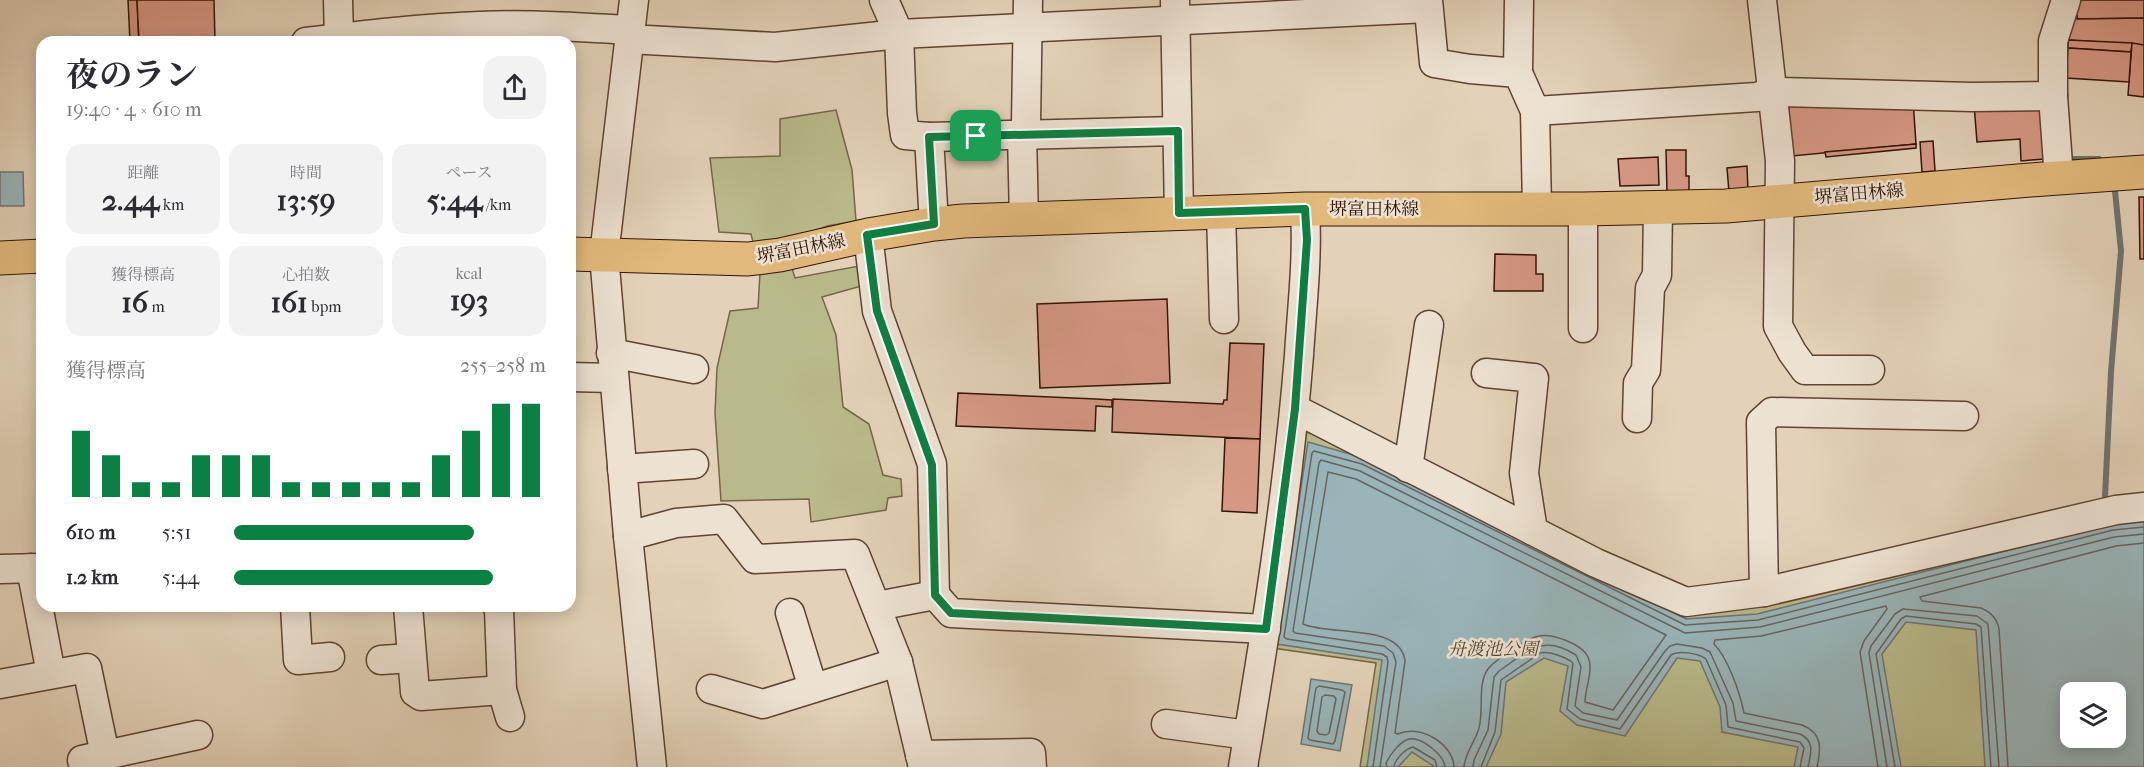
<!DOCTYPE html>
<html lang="ja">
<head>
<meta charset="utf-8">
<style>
  body { margin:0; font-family:"IM FELL French Canon","Noto Serif JP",serif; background:#f2f2f3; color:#2b2b33; height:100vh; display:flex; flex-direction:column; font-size:22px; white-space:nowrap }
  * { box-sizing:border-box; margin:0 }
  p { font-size:20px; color:#7c7c81 }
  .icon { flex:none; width:33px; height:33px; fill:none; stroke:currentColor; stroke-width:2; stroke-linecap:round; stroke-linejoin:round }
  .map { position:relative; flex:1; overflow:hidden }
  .side { position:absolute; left:36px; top:36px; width:540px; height:576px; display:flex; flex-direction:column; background:#fff; border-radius:18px; box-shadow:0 3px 15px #0003 }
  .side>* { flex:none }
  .buttons { position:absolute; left:2060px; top:682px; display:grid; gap:12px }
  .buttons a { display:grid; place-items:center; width:66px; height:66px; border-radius:12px; background:#fff; box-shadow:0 3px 15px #0003; font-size:30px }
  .pin { position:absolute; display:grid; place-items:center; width:51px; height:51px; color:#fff; margin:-26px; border-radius:12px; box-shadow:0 3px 9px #0006 }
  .round { display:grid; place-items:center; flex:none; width:63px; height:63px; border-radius:18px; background:#f2f2f3 }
  .headline { display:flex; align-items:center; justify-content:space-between; height:102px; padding:0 30px }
  h1 { font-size:33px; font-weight:700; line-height:45px }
  .figures { display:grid; grid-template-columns:repeat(3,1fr); gap:9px; height:102px; padding:6px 30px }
  .figures div { display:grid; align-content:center; border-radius:15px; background:#f2f2f3; text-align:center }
  .figures b { font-size:30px; font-weight:700 }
  .figures small { font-size:16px; font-weight:400 }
  .figures p { font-size:16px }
  .chart { height:168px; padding:12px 30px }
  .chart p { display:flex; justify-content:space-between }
  .chart svg { width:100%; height:108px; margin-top:6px; stroke:#0b8043; stroke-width:6 }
  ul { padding:0 30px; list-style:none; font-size:20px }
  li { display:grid; grid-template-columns:96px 72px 1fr; align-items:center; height:45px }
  li i { height:15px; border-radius:8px; background:#0b8043 }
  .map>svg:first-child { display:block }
  .green { fill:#b9ba8b; stroke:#766648; stroke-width:1.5; fill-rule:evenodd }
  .water { fill:#99b5ba; stroke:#707471; stroke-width:1.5; fill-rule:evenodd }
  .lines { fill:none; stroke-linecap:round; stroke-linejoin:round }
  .shore { stroke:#66645f; stroke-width:1.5 }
  .stream { stroke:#707471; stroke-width:6 }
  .building { fill:#d79986; stroke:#321304; stroke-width:1.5 }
  .minor-casing { stroke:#5e4331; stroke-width:31 }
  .major-casing { stroke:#321304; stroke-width:35 }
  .minor { stroke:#ede2d2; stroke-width:28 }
  .major { stroke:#e2b97c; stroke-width:33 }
  .route-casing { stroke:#fff; stroke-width:12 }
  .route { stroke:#0b8043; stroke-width:8 }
  .labels { text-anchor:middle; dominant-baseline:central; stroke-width:5; stroke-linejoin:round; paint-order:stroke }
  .street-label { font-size:18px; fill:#321304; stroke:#ede2d2 }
  .park-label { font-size:18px; font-style:italic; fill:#5a452c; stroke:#ede2d2 }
</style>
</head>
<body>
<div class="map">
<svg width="2144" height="767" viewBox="0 0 2144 767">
  <rect width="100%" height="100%" fill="#e3d2b9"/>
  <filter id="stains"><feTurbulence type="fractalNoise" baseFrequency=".00333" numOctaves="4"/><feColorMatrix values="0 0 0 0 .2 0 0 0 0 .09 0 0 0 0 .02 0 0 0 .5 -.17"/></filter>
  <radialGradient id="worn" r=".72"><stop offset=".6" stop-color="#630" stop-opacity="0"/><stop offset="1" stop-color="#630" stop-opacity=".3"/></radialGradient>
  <g class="green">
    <path d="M836,110l16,60 4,51 -29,5 -33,13 -41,3 -2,-8 -32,-2 -9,-74 70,-2v-37z"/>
    <path d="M859,266l6,19 -43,12 14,38 7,72 26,17 14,51 18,4 1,17 -14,2 -2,12 -75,12 -2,-23 -88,2 -6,-88 2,-45 13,-57 28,-3 2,-35 32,-5 3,10z"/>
    <path d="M1306,432l35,10 314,154 435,-71 54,242h-784l16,-104 -103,-15 18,-154zM2070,693h45v45h-45z"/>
  </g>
  <g class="water">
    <path d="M0,172h23l1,34h-24z"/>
    <path d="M1308,442l56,16 322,161 71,-5 355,-90 32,-3v246h-159l-9,-137 -70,-8 -24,32 19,113h-107l4,-20 -76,-15 -2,-25 -20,-46 -23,-3 -52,78 -48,-11 -17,-14 8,-45 -24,-8 -38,24 -5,52 -15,33h-51l-23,-15 -14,15h-31l15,-107 -105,-16zM2070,693h45v45h-45z"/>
    <path d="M1311,679l41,6 -12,66 -39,-7z"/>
  </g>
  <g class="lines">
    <g class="shore">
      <path d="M1319,686l23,4 3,2 -10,49 -2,3 -23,-4 -2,-2 8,-50z"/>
      <path d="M1325,695l9,1 2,3 -7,34 -3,2 -7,-1 -2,-3 5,-34z"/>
      <path d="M1373,767l15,-105 -1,-5 -5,-3 -95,-15 -3,-2 28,-184 2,-2 48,13 323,161 73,-5 355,-90 31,-3"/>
      <path d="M1380,767l16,-105 -3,-9 -9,-7 -89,-13 -2,-2 26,-168 2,-3 39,11 325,162 75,-6 354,-90 30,-3"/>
      <path d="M1387,767l-1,-4c4,-8 13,-21 23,-24 13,-2 35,16 36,28"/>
      <path d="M1394,767c1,-8 11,-18 19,-20l22,13 2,7"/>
      <path d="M1454,767c-1,-24 -35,-43 -56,-33l-3,-1 10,-72c-4,-38 -75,-25 -102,-37l25,-152 28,7 310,156 -53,75 -28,-8c0,-14 9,-32 3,-45 -6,-13 -36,-24 -49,-21 -11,2 -44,24 -51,33 -11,15 -4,41 -9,59 -4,14 -14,25 -15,39"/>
      <path d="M1473,767l1,-7 14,-30 6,-53 5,-6c28,-19 43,-38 77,-16l5,12 -6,39 8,7 34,7 48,-69 5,-5 7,-2 25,4 8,4 23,51 3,18 64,13c15,7 11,19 8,33"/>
      <path d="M1481,767l14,-35 6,-52 39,-27c9,-2 26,4 33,10l-6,46 13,10 40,10 51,-74c8,-5 27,-2 35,4l20,46 2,22 72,15 4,6 -4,19"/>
      <path d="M1817,767c4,-18 6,-34 -15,-42l-58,-12c-4,-20 -16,-55 -30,-69l1,-4 46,-4 125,-30 1,3 -23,32 -4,11 18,115"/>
      <path d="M1887,767l-18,-114 2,-7 24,-32 8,-5 74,7 11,8 11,143"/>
      <path d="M1895,767l-19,-113 25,-35 5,-3 70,8 5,3 10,140"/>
      <path d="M2008,767l-9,-138c-2,-11 -8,-17 -18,-21l-59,-7 -2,-4 196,-51 28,-3"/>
    </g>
    <g class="stream">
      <path d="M2069,154v5h30"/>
      <path d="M2105,497l6,-125 10,-121 -6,-60"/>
    </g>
  </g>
  <g class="building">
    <path d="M128,0h9l2,42h-9z"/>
    <path d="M137,0h77l1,42h-76z"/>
    <path d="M2076,0h68v18l-67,1v-3h-4z"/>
    <path d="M2073,16h4v3l67,-1v27l-76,-5z"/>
    <path d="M2068,40l64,3 -1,9 -63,-4z"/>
    <path d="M2132,43l12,2v52l-16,-2z"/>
    <path d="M2068,48l63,4 -2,30 -63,-4z"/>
    <path d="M1788,98l125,2 3,44 -124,12z"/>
    <path d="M2040,102l4,57 -23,2 -1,-22 -43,3 -3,-38z"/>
    <path d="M1933,141l2,30 -13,1 -2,-30z"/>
    <path d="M1916,144v4l-90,9 -1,-5z"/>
    <path d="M1666,150h20v26h3v16h-22z"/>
    <path d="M1658,157l1,28 -39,1 -2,-27z"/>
    <path d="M1747,166l1,25 -19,1 -2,-24z"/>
    <path d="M2139,197h5v62h-4z"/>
    <path d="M1495,254l41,1v19h7v17h-49z"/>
    <path d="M1167,299l3,84 -130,5 -3,-84z"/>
    <path d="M1230,343l34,1 -4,95 -148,-7 1,-33 110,5 1,-4h3z"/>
    <path d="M958,393l138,6 16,1v7l-16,-1 -1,25 -139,-5z"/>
    <path d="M1225,438l35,1 -3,74 -35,-2z"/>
  </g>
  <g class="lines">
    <defs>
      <g id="minor">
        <path d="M338,0l1,38"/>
        <path d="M634,0l-30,255 24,281 24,231"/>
        <path d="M884,0l15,34 3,79 3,22 24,2 248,-6"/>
        <path d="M1175,0l4,214"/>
        <path d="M1428,0l6,63 36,6 48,4 17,38 2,97"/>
        <path d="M1762,0l18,161 -2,165 14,26 13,18h65"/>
        <path d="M629,39l146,8 124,-13 529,-26"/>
        <path d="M306,42c57,-7 115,-14 173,-16 51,-2 101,1 151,4"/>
        <path d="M1518,73l1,-73"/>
        <path d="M1535,111l222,-14 14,-5h10l191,5 81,-1"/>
        <path d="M929,137l5,87"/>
        <path d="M2059,178l-6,-82v-55l13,-41"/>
        <path d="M1583,209v119"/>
        <path d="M1221,212l3,107"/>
        <path d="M1024,219l-2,-84 4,-11 2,-124"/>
        <path d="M868,235l9,76 55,153 3,131"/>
        <path d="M611,353l83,16"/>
        <path d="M1486,373l48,5 -10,95 9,58"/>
        <path d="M570,377l43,1"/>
        <path d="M1295,409l301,154 90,39 78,-10 352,-82 28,-3"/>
        <path d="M1637,418l1,-35 8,-13 4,-82 7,-13 1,-67"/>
        <path d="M1408,468l21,-143"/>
        <path d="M622,469l72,-5"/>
        <path d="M628,536l48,-13 48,-4 31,40 100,-5 43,108 25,105"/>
        <path d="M31,568l20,106"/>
        <path d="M0,569l42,-1"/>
        <path d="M1764,592l-3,-170 11,-10 192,4"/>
        <path d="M295,606l3,54 32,-3"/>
        <path d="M408,606l7,86 6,4 81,-6"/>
        <path d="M497,606l2,3 3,81 8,27"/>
        <path d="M877,606l58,-11 16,18 315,16"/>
        <path d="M790,613l23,75"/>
        <path d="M381,660l30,-2"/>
        <path d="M0,684l87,-16 18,87"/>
        <path d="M711,689l52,15 135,-42"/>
        <path d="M1166,724l82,11"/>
        <path d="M920,755l111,-2 1,14"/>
        <path d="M82,760l116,-25"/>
        <path d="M1243,767c23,-137 45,-274 56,-412 3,-49 9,-97 6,-146"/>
      </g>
      <g id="major">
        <path d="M570,254l178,5 32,-4 88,-20 66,-11 29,-3 342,-12h278l143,-3 304,-26 114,-8"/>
        <path d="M0,258l42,-2"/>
      </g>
    </defs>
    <use href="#minor" class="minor-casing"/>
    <use href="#major" class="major-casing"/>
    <use href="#minor" class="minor"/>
    <use href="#major" class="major"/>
  </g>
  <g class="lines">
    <defs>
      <path id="route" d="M1178,131l1,82 126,-4 2,31 -12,169 -29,220 -315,-16 -16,-18 -3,-130 -55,-154 -10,-76 67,-11 -5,-87z"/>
    </defs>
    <use href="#route" class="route-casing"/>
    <use href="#route" class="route"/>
  </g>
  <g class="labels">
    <g class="street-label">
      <text transform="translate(1859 194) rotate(-5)">堺富田林線</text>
      <text x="1374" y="209">堺富田林線</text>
      <text transform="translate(801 249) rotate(-11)">堺富田林線</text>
    </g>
    <g class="park-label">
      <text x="1493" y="649">舟渡池公園</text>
    </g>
  </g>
  <rect width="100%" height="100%" filter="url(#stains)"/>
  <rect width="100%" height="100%" fill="url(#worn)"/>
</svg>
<div class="buttons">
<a><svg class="icon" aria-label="layers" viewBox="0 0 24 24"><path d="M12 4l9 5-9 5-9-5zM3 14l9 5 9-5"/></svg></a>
</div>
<div class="pin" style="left:976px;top:136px;background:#1e9e55"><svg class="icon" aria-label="arrive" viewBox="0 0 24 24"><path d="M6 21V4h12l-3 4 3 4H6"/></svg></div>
<section class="side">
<div class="headline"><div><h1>夜のラン</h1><p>19:40 · 4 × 610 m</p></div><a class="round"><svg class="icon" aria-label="share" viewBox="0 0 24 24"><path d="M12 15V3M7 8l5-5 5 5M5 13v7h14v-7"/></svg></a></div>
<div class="figures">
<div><p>距離</p><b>2.44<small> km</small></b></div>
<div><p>時間</p><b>13:59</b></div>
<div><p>ペース</p><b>5:44<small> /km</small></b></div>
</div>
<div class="figures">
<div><p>獲得標高</p><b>16<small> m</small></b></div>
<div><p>心拍数</p><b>161<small> bpm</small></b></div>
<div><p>kcal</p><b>193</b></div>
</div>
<div class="chart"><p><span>獲得標高</span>255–258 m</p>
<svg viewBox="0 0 160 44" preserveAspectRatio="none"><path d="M5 44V17M15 44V27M25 44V38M35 44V38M45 44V27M55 44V27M65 44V27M75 44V38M85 44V38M95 44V38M105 44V38M115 44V38M125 44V27M135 44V17M145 44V6M155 44V6"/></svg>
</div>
<ul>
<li><b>610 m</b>5:51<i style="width:77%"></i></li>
<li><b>1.2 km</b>5:44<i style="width:83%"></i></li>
</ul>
</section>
</div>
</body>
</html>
